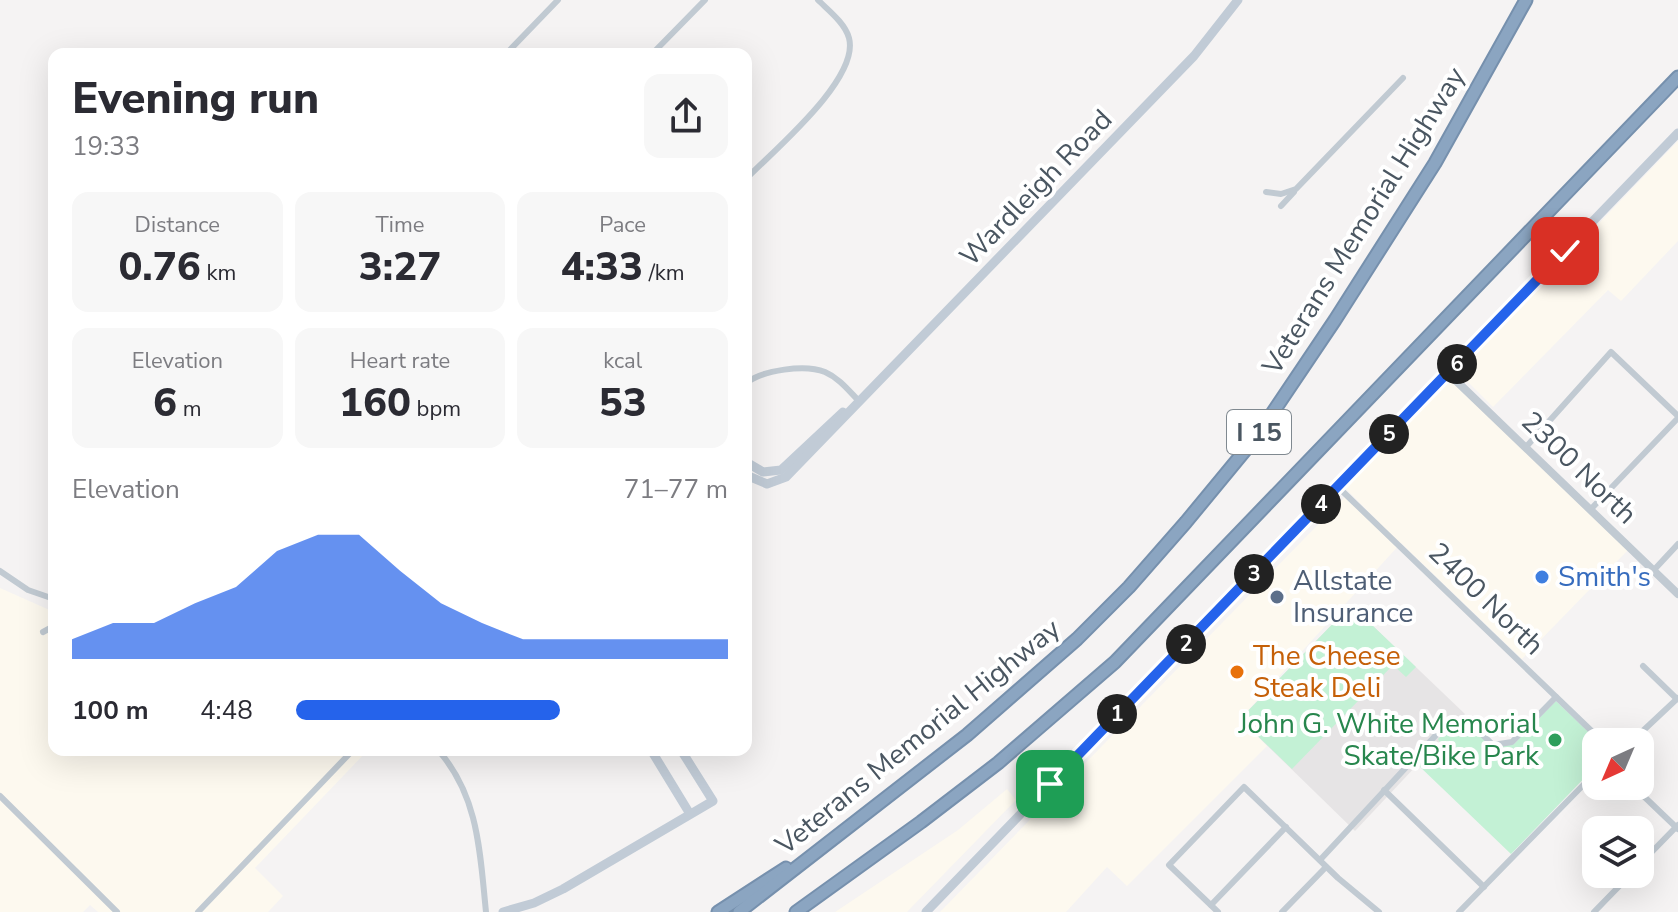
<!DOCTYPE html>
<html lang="en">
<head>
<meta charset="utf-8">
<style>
  body { margin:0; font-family:"Nunito Sans",sans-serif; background:#f7f7f7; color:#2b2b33; height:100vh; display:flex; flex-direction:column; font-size:30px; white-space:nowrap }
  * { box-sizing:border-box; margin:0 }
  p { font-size:26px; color:#7c7c81 }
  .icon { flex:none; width:44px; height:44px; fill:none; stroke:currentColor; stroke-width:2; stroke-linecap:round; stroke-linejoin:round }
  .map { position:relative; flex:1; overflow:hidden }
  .sheet { position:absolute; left:48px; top:48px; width:704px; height:708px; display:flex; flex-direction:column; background:#fff; border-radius:16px; box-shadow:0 8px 32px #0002 }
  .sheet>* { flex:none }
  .needle { width:52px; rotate:224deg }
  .buttons { position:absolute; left:1582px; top:728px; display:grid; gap:16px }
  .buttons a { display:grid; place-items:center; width:72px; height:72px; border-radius:16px; background:#fff; box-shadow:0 8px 32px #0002; font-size:40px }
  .pin { position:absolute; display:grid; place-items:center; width:68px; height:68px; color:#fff; margin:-34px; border-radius:16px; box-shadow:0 4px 12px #0006 }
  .km { position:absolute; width:40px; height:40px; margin:-20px; border-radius:50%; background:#222; color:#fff; font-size:22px; line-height:40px; text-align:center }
  .round { display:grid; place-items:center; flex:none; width:84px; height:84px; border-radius:16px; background:#f7f7f7 }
  .summary { display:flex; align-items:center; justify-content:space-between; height:136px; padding:0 24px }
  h1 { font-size:44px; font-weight:800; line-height:60px }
  .metrics { display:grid; grid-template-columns:repeat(3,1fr); gap:12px; height:136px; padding:8px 24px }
  .metrics div { display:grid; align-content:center; border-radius:16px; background:#f7f7f7; text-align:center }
  .metrics b { font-size:40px; font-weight:800 }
  .metrics small { font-size:22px; font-weight:400 }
  .metrics p { font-size:22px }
  .chart { height:224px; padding:16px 24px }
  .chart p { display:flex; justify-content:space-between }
  .chart svg { width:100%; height:144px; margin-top:8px; fill:#2563eb; opacity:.7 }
  ul { padding:0 24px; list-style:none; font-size:26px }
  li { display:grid; grid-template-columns:128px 96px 1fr; align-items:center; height:60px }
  li i { height:20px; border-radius:10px; background:#2563eb }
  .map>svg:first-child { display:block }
  .commercial { fill:#fdf9ef }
  .education { fill:#e6e4e5 }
  .green { fill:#c3f1d5 }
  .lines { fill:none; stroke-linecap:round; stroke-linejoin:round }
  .motorway-casing { stroke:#7690ad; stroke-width:15 }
  .minor { stroke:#c1cad2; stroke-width:6 }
  .tertiary { stroke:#c1cad2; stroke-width:8 }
  .secondary { stroke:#c1cbd6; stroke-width:9 }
  .motorway { stroke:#8ba5c1; stroke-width:11 }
  .route-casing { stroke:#fff; stroke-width:16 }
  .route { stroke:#2563eb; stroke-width:10 }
  .shop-dot { fill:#3f7fe0; stroke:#fff; stroke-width:3 }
  .service-dot { fill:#5c6f8a; stroke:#fff; stroke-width:3 }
  .food-dot { fill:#e8710a; stroke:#fff; stroke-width:3 }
  .leisure-dot { fill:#2e9e5b; stroke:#fff; stroke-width:3 }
  .labels { text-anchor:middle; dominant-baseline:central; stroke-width:8; stroke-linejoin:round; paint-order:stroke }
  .shield { fill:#fff; stroke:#808990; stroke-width:2 }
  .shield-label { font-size:26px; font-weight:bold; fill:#4a5661 }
  .street-label { font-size:28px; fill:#4a5661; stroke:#fff }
  .shop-label { font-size:28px; fill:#366cbe; stroke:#fff; text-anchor:start }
  .service-label { font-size:28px; fill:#4e5e75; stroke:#fff; text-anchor:start }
  .food-label { font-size:28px; fill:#c56008; stroke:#fff; text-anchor:start }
  .leisure-label { font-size:28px; fill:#27864d; stroke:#fff; text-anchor:end }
</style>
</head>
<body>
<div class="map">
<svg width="1678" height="912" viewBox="0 0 1678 912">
  <rect width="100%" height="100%" fill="#f5f3f3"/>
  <g class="commercial">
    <path d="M1678,141v100l-57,60 -13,-11 -115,117 -36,-36z"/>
    <path d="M1448,374l180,176 -106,109 -121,-116 -161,176 27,27 -140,140 -20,-19 -41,45h-126l405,-415 35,26 -39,-39z"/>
    <path d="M0,588l54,24v138h314l-113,118 28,28 -15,16h-170l-8,-7 -7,7h-83z"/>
    <path d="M1007,789l9,11 -109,112h-72l123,-82z"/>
  </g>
  <path class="education" d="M1351,605l114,109 -110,117 -115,-112z"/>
  <g class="green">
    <path d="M1351,605l65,62 -10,10 -13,-12 -101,104 -52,-50z"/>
    <path d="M1556,701l43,41h-3v24l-85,88 -93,-89 22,-22 -2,-4c24,-25 33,-11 55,8l21,-3z"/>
  </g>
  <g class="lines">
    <defs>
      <g id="motorway">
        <path d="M718,912l68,-44"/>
        <path d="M739,912l228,-177 110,-96 52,-52 57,-65 71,-86 78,-116 100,-157 91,-163"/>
        <path d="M796,912l125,-90 77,-59 117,-101 563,-585"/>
      </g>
    </defs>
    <use href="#motorway" class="motorway-casing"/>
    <g class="minor">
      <path d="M506,54l52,-54"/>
      <path d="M652,54l53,-54"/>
      <path d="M746,179c27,-28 114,-100 103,-141 -4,-15 -21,-28 -31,-38"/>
      <path d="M1266,192l15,2 15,-5 107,-111"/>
      <path d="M1281,206l13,-14"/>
      <path d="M746,383c17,-13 59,-19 79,-11 14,6 24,19 34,29"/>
      <path d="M53,423l1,1"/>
      <path d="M1526,447l85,-95 67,64"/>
      <path d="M1338,487l265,255"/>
      <path d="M1590,510l88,-92"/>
      <path d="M0,571l28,19 26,9"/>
      <path d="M1653,571l25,-27"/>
      <path d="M43,632l11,-6"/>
      <path d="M1643,666l34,33"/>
      <path d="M1631,742l47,-44"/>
      <path d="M438,750c41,46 42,104 48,162"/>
      <path d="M1633,786l45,43"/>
      <path d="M1384,790l100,97"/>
      <path d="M0,796l117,116"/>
      <path d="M1320,860l117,-126c33,-17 30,-14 56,11l19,-3 44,-45"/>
      <path d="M1640,864l38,-39"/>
      <path d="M1211,905l75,-78"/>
      <path d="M198,912l155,-162"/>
      <path d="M1218,912l-49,-47 75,-78 94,91 41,34"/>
      <path d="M1282,912l44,-45"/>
      <path d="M1459,912l137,-140"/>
      <path d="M1594,912l37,-38"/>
    </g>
    <path class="tertiary" d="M1448,373l230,221"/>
    <g class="secondary">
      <path d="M746,462l17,10 18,-2 62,-58"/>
      <path d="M746,475l21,9 19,-7 408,-421 44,-56"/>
      <path d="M651,750l39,64"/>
      <path d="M503,912l31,-9 29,-14 150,-88 -32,-51"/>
      <path d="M926,912l752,-779"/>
    </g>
    <use href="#motorway" class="motorway"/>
  </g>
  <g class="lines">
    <defs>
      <path id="route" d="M1050,784l515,-533"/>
    </defs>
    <use href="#route" class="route-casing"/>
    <use href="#route" class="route"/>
  </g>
  <circle class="shop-dot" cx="1542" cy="577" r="8"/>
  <circle class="service-dot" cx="1277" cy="597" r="8"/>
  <circle class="food-dot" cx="1237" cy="672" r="8"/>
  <circle class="leisure-dot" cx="1555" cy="740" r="8"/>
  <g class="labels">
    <rect class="shield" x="1227" y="410" width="64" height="44" rx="6"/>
    <g class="shield-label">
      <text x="1259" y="432">I 15</text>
    </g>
    <g class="street-label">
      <text transform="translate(1036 188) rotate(-46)">Wardleigh Road</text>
      <text transform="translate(1364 221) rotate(-58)">Veterans Memorial Highway</text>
      <text transform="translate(1579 468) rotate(44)">2300 North</text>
      <text transform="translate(1486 599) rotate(44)">2400 North</text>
      <text transform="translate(918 737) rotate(-39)">Veterans Memorial Highway</text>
    </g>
    <g class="shop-label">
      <text x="1558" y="577">Smith's</text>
    </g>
    <g class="service-label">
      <text x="1293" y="581">Allstate<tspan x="1293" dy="32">Insurance</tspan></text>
    </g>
    <g class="food-label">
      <text x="1253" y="656">The Cheese<tspan x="1253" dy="32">Steak Deli</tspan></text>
    </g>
    <g class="leisure-label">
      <text x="1539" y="724">John G. White Memorial<tspan x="1539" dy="32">Skate/Bike Park</tspan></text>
    </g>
  </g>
</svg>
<div class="buttons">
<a><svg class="needle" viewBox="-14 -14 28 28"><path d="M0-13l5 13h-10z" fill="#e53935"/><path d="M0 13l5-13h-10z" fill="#7c7c81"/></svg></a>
<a><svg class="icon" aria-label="layers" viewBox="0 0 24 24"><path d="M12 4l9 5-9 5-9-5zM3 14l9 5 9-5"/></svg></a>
</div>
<div class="pin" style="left:1050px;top:784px;background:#1e9e55"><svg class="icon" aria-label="arrive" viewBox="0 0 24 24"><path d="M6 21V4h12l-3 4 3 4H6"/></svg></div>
<div class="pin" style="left:1565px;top:251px;background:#d93025"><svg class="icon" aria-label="check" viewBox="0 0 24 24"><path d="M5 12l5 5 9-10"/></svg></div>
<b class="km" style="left:1117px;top:714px">1</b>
<b class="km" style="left:1186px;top:644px">2</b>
<b class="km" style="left:1254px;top:574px">3</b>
<b class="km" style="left:1321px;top:504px">4</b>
<b class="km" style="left:1389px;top:434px">5</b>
<b class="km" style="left:1457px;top:364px">6</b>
<section class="sheet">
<div class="summary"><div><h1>Evening run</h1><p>19:33</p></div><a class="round"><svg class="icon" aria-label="share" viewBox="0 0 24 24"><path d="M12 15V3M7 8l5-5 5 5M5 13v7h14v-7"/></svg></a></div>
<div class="metrics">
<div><p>Distance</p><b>0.76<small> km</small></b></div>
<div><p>Time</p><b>3:27</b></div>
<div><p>Pace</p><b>4:33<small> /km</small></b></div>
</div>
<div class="metrics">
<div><p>Elevation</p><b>6<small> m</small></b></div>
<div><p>Heart rate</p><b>160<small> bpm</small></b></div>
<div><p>kcal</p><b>53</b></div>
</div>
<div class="chart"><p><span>Elevation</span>71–77 m</p>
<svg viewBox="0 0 160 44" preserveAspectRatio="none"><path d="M0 44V38L10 33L20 33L30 27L40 22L50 11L60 6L70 6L80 17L90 27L100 33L110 38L120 38L130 38L140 38L150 38L160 38V44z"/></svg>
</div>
<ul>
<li><b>100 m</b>4:48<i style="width:61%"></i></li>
</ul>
</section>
</div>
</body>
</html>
